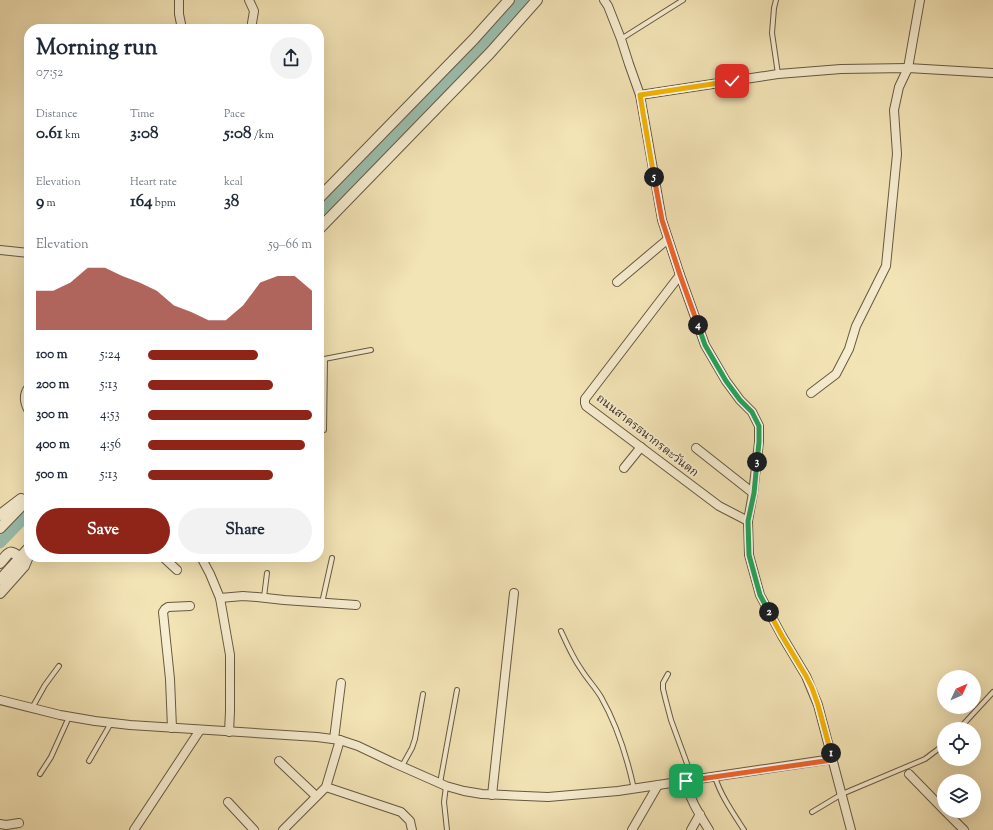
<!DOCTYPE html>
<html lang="en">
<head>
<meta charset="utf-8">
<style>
  body { margin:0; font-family:"Sorts Mill Goudy","Noto Serif Thai",serif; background:#f2f2f3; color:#1f2937; height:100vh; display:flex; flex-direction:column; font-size:15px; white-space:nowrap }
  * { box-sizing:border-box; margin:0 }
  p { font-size:13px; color:#747a83 }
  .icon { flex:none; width:22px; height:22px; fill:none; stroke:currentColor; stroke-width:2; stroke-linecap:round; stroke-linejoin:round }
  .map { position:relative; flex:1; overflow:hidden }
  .sheet { position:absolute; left:24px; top:24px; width:300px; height:538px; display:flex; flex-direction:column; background:#fff; border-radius:16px; box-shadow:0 4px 16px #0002 }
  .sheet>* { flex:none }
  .needle { width:26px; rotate:46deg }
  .buttons { position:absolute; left:937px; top:670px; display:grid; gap:8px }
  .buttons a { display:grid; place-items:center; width:44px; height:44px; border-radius:50%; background:#fff; box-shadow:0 4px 16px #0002; font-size:20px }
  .pin { position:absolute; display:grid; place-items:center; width:34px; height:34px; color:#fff; margin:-17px; border-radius:8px; box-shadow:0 2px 6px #0006 }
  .km { position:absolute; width:20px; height:20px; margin:-10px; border-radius:50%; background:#222; color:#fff; font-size:11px; line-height:20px; text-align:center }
  .round { display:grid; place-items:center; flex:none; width:42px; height:42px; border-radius:21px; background:#f2f2f3 }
  .summary { display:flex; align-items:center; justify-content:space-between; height:68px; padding:0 12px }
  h1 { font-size:22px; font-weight:700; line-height:30px }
  .figures { display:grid; grid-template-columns:repeat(3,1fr); gap:6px; height:68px; padding:4px 12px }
  .figures div { display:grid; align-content:center }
  .figures b { font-size:17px; font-weight:700 }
  .figures small { font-size:11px; font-weight:400 }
  .figures p { font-size:11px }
  .chart { height:112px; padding:8px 12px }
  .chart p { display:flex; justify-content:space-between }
  .chart svg { width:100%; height:72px; margin-top:4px; fill:#8f2418; opacity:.7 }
  .cta { display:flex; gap:8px; margin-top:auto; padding:8px 12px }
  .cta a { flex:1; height:46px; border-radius:24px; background:#8f2418; color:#fff; font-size:16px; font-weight:700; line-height:46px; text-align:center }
  .cta a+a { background:#f2f2f3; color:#1f2937 }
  ul { padding:0 12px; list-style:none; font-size:13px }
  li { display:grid; grid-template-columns:64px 48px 1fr; align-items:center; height:30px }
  li i { height:10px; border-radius:5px; background:#8f2418 }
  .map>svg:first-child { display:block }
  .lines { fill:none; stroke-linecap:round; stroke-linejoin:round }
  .canal { stroke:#9bbfaf; stroke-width:11 }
  .service-casing { stroke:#665942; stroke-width:6 }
  .minor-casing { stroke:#665942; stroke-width:10 }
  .tertiary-casing { stroke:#665942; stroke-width:12 }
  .service { stroke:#f7edd0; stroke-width:4 }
  .minor { stroke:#f7edd0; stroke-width:8 }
  .tertiary { stroke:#f7edd0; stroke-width:10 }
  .split-1-casing { stroke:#fff; stroke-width:8 }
  .split-2-casing { stroke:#fff; stroke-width:8 }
  .split-3-casing { stroke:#fff; stroke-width:8 }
  .split-4-casing { stroke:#fff; stroke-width:8 }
  .split-5-casing { stroke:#fff; stroke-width:8 }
  .split-6-casing { stroke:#fff; stroke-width:8 }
  .split-1 { stroke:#f0652b; stroke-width:5 }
  .split-2 { stroke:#f5b400; stroke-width:5 }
  .split-3 { stroke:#22a559; stroke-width:5 }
  .split-4 { stroke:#22a559; stroke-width:5 }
  .split-5 { stroke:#f0652b; stroke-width:5 }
  .split-6 { stroke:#f5b400; stroke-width:5 }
  .labels { text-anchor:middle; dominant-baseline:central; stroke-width:3.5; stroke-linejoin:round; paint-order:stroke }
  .street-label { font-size:12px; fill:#372b1b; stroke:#f7edd0 }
</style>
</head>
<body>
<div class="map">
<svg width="993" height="830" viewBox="0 0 993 830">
  <rect width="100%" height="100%" fill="#f3e4b6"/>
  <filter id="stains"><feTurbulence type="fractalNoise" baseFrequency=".005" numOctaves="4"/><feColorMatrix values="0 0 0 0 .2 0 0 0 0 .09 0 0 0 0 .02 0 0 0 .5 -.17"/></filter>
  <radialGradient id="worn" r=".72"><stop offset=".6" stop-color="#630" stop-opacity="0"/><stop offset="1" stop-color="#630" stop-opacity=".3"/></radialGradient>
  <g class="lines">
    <g class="canal">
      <path d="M319,213l163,-167 41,-46"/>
      <path d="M0,543l29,-30"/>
    </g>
    <defs>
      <g id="service">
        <path d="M776,0l-2,8 -2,25 6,41"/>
        <path d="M621,39l62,-39"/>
        <path d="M319,360l52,-10"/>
        <path d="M324,430l1,-71"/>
        <path d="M264,597l3,-24"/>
        <path d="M322,603l10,-45"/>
        <path d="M561,631c6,13 12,27 20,38 6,10 14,18 20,28 16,28 26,60 33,92"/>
        <path d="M668,674l-5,9v6l3,12 5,19 22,60"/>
        <path d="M32,708l13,-23 14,-19"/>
        <path d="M959,729l34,-37"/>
        <path d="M89,761l22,-38"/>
        <path d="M402,766l10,-18 3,-9 8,-45"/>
        <path d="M40,774l11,-17 18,-40"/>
        <path d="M715,777c6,19 18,36 29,53"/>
        <path d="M440,783l17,-93"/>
        <path d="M446,786l-2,16 3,28"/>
        <path d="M812,812l30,-18 83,-35 12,-9 7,-6"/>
      </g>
      <g id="minor">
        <path d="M179,0v14l3,15"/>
        <path d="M249,0l5,11 -2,12"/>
        <path d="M604,0l4,6 13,33 8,25 11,31 22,125 18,55 25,70 21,36 14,19 12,12 7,14v16l-6,51 -5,28 1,34 11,40 22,41 24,40 12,29 33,125"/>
        <path d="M640,95l138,-21 63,-5 67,-1 85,5"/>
        <path d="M0,250l29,3"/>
        <path d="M680,275l-95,124v4l1,3 133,100 29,15"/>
        <path d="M617,282l51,-43"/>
        <path d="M29,387c-6,7 -5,16 0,24"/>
        <path d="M811,393l25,-19 13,-25 7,-23 30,-60 11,-112 -3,-44 5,-23 9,-19 12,-68"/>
        <path d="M696,448l57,45"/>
        <path d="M624,468l17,-21"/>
        <path d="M163,557l14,13"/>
        <path d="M201,557l9,17 10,24 10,57v56l-1,21"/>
        <path d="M220,598l23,-2 14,1 27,3 72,5"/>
        <path d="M0,700l60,15 35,6 35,4 187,12 23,3 18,6 36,17 52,23 18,5 18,3 66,3 70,-6 214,-32"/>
        <path d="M172,728l-2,-49 -7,-67 2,-3 3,-2 22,-1"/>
        <path d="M334,739l7,-56"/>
        <path d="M279,761l37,35"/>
        <path d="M909,774l35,36"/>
        <path d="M686,781c3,18 14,34 23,49"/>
        <path d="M326,787l75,25 9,9 2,9"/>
        <path d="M492,795l22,-202"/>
        <path d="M228,802l26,28"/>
        <path d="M945,811l19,19"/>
        <path d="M0,824l6,1 13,-2"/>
        <path d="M134,830l66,-100"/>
        <path d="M283,830l43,-43 14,-47"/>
        <path d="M632,830l26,-45"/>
        <path d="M691,830l9,-16"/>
      </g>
      <g id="tertiary">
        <path d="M319,198l155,-159 35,-39"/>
        <path d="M319,229l171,-176 47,-53"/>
        <path d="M0,515l21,-16"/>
        <path d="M0,528l29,-30"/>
        <path d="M0,563c9,-10 9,-15 20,-5"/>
        <path d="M0,580l28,-31"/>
        <path d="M0,593l24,-27 5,-12"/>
      </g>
    </defs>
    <use href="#service" class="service-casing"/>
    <use href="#minor" class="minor-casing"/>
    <use href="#tertiary" class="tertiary-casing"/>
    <use href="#service" class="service"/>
    <use href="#minor" class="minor"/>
    <use href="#tertiary" class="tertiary"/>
  </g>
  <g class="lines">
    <defs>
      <path id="split-1" d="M686,781l146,-21 -1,-7"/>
      <path id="split-2" d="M769,612l13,24 24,40 6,12 6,17 13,48"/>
      <path id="split-3" d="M757,462l-3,31 -6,28 1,34 11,40 9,17"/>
      <path id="split-4" d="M698,325l7,20 21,36 14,19 12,12 7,14v16l-2,20"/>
      <path id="split-5" d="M654,177l8,43 18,55 18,50"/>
      <path id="split-6" d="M654,177l-14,-82 92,-14"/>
    </defs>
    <use href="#split-1" class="split-1-casing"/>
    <use href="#split-2" class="split-2-casing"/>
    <use href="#split-3" class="split-3-casing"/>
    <use href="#split-4" class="split-4-casing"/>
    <use href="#split-5" class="split-5-casing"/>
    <use href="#split-6" class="split-6-casing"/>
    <use href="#split-1" class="split-1"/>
    <use href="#split-2" class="split-2"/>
    <use href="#split-3" class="split-3"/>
    <use href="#split-4" class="split-4"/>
    <use href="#split-5" class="split-5"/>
    <use href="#split-6" class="split-6"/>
  </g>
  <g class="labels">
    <g class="street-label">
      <text transform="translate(647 436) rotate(38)">ถนนสาครธนากรตะวันตก</text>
    </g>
  </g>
  <rect width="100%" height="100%" filter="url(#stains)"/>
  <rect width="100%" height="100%" fill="url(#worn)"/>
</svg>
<div class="buttons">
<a><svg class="needle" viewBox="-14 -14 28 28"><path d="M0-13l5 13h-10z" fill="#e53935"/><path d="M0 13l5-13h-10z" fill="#747a83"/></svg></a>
<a><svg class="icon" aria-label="locate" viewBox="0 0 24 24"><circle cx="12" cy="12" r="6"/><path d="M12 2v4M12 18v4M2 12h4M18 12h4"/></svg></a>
<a><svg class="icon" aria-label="layers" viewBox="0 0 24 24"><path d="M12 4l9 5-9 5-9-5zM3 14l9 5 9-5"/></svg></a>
</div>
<div class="pin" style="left:686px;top:781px;background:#1e9e55"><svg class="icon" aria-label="arrive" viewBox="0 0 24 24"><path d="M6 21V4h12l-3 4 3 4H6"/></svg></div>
<div class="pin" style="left:732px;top:81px;background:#d93025"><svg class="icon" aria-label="check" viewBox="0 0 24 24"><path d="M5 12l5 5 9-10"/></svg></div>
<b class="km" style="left:831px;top:753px">1</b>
<b class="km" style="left:769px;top:612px">2</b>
<b class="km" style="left:757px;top:462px">3</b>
<b class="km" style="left:698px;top:325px">4</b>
<b class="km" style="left:654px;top:177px">5</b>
<section class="sheet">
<div class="summary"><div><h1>Morning run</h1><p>07:52</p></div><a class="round"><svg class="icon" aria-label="share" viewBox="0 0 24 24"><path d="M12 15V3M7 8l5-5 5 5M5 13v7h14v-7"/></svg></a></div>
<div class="figures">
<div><p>Distance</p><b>0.61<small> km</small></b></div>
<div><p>Time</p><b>3:08</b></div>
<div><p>Pace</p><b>5:08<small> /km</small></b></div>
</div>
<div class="figures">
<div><p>Elevation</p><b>9<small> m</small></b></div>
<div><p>Heart rate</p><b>164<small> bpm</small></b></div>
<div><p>kcal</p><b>38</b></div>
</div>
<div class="chart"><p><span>Elevation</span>59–66 m</p>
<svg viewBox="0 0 160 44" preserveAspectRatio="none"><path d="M0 44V20L10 20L20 15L30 6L40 6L50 11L60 15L70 20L80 29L90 33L100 38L110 38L120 29L130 15L140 11L150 11L160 20V44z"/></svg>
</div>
<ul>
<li><b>100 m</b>5:24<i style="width:67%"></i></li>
<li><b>200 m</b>5:13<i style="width:76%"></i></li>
<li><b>300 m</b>4:53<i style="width:100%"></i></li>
<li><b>400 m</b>4:56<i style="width:96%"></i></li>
<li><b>500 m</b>5:13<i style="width:76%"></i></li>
</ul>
<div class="cta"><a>Save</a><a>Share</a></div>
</section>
</div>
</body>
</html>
